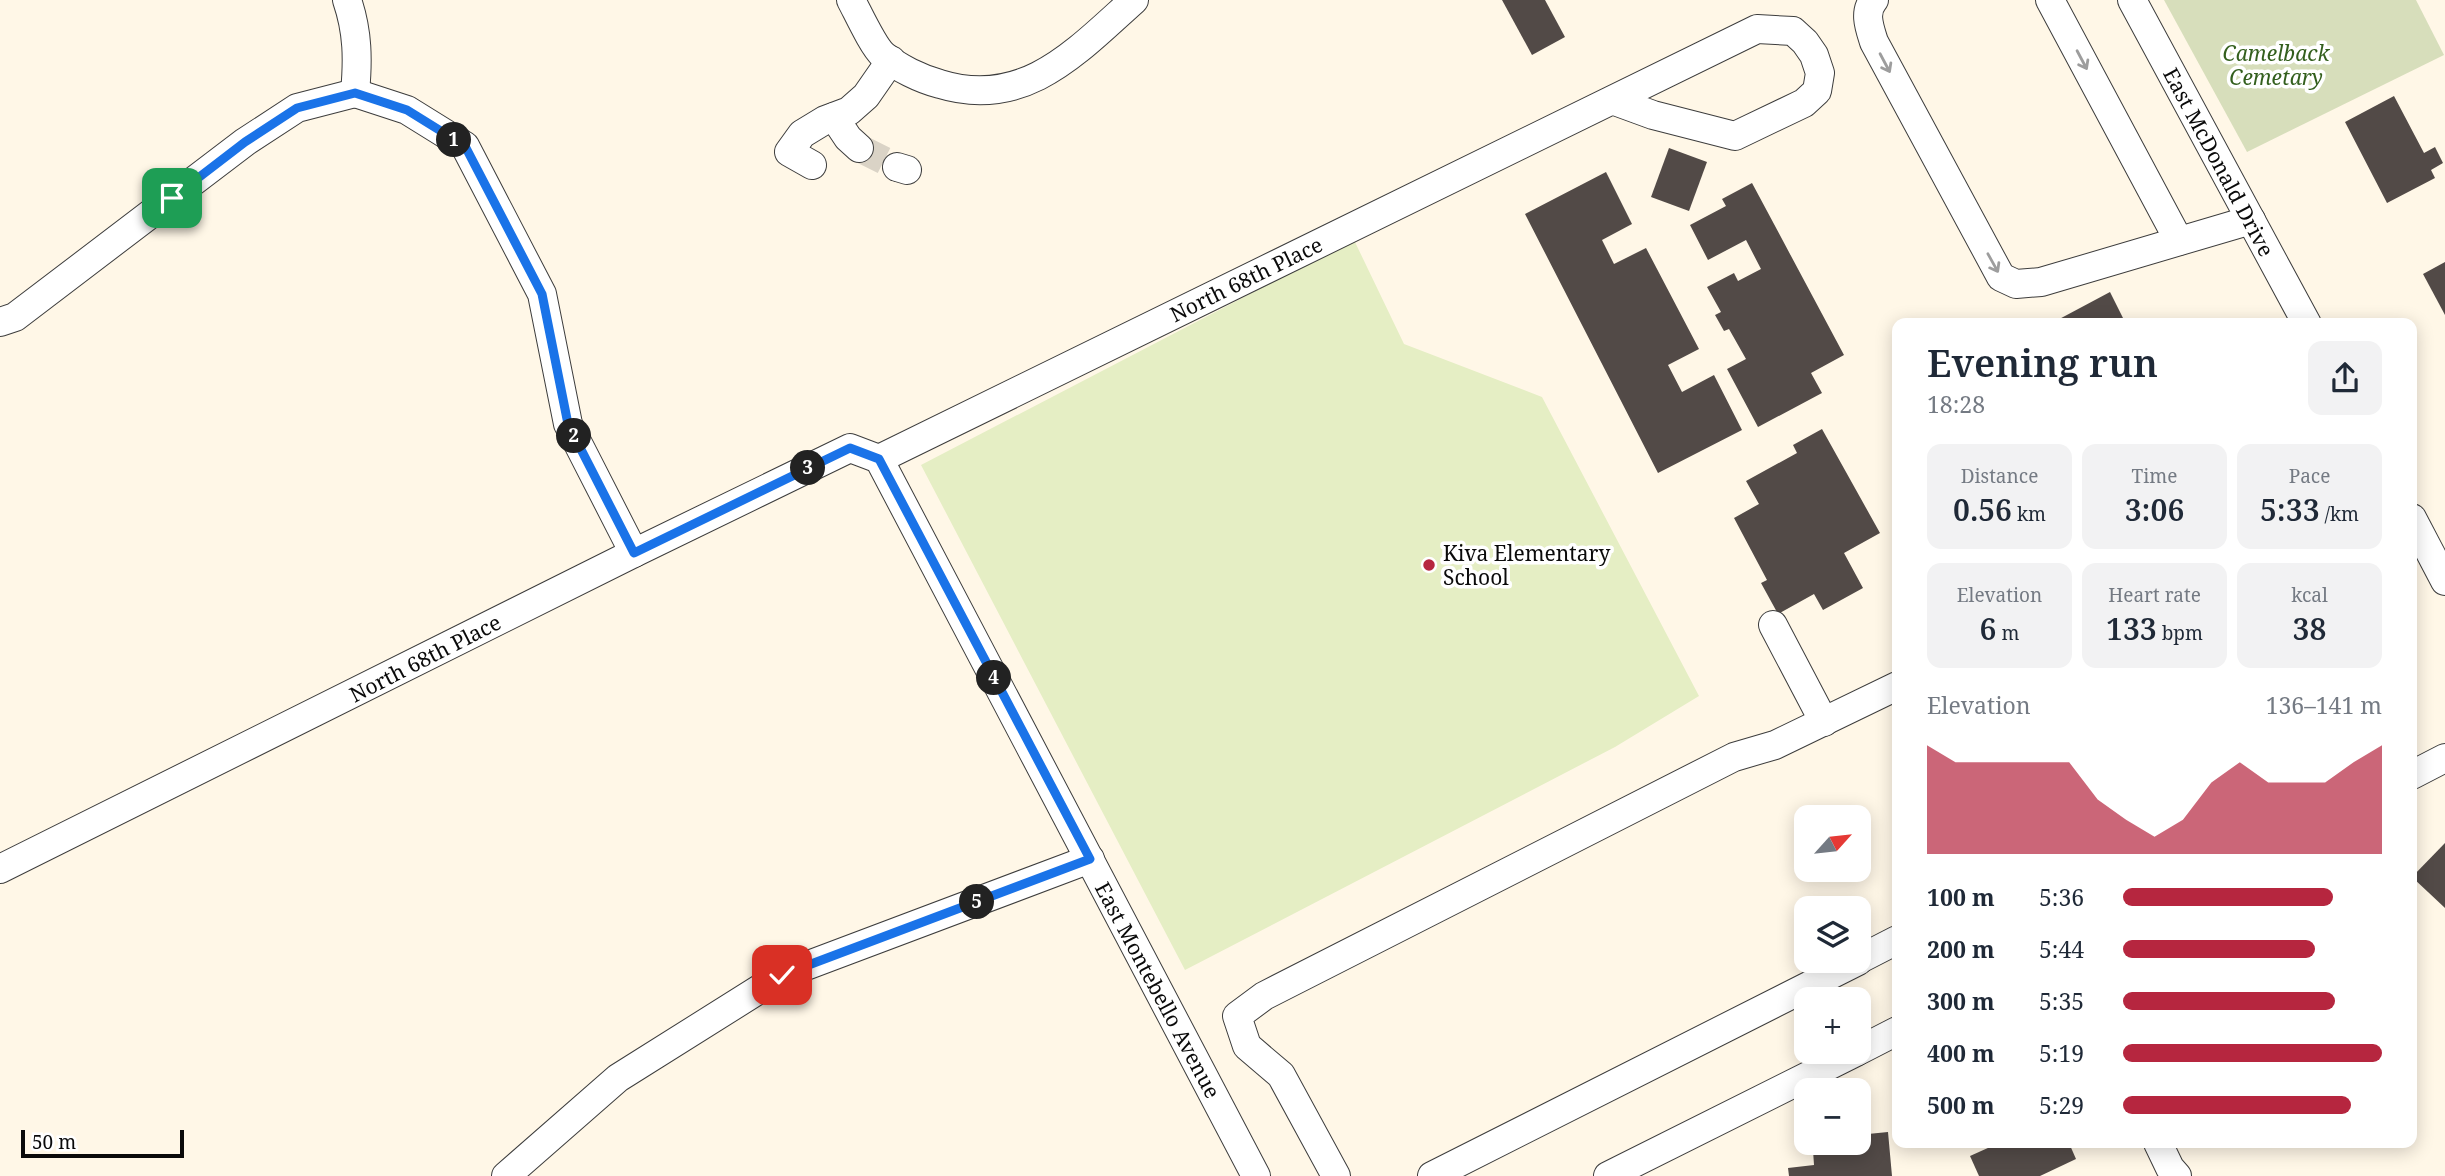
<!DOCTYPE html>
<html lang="en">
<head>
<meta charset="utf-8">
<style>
  body { margin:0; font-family:"Noto Serif",serif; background:#f2f2f3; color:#1f2937; height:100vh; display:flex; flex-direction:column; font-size:26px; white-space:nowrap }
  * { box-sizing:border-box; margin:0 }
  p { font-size:23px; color:#747a83 }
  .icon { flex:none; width:38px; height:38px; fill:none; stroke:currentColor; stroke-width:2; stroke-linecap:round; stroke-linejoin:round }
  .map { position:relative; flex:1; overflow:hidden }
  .details { position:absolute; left:1892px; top:318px; width:525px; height:830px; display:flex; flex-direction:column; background:#fff; border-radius:14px; box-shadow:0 4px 18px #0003 }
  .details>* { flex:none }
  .needle { width:46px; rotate:63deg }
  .tools { position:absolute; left:1794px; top:805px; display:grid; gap:14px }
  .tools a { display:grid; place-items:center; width:77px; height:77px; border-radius:14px; background:#fff; box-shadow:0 4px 18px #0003; font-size:35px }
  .scale { position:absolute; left:21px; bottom:18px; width:163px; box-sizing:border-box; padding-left:7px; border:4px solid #0a0a0a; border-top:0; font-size:19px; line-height:24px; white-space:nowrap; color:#0a0a0a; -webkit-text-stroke:5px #fff; paint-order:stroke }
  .pin { position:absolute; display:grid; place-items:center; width:60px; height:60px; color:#fff; margin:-30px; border-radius:14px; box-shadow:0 4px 10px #0006 }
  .km { position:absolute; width:35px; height:35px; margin:-18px; border-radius:50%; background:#222; color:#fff; font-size:19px; line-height:35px; text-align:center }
  .round { display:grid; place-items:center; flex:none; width:74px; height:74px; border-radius:14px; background:#f2f2f3 }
  .head { display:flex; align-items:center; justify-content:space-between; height:119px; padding:0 35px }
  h1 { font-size:38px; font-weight:600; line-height:52px }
  .metrics { display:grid; grid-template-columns:repeat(3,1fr); gap:10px; height:119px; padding:7px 35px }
  .metrics div { display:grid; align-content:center; border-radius:14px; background:#f2f2f3; text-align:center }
  .metrics b { font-size:30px; font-weight:600 }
  .metrics small { font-size:19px; font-weight:400 }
  .metrics p { font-size:19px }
  .chart { height:196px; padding:14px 35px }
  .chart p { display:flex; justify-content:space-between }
  .chart svg { width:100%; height:126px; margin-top:7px; fill:#b6263f; opacity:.7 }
  ul { padding:0 35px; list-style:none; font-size:23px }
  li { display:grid; grid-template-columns:112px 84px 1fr; align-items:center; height:52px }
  li i { height:18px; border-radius:9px; background:#b6263f }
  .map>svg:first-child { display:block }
  .cemetery { fill:#d7debb }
  .pitch { fill:#e5eec4 }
  .building { fill:#524a47 }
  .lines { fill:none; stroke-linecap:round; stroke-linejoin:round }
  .minor-tunnel { stroke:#dad3c6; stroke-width:28; stroke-dasharray:28 14; stroke-linecap:butt }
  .minor-casing { stroke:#3d3d3d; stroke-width:30 }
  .minor { stroke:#fff; stroke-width:28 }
  .oneway { stroke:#9d9d9d }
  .route-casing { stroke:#fff; stroke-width:14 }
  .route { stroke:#1a73e8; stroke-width:9 }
  .poi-dot { fill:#b6263f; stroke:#fff; stroke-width:2.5 }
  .labels { text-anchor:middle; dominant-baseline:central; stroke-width:7; stroke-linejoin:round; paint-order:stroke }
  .park-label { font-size:21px; font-style:italic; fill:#335f1d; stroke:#fff }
  .street-label { font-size:21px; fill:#0a0a0a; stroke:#fff }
  .poi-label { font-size:21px; fill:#0a0a0a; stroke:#fff; text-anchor:start }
</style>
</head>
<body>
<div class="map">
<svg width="2445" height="1176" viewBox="0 0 2445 1176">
  <rect width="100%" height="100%" fill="#fff7e7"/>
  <path class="cemetery" d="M2164,0h252l28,55 -197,97z"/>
  <path class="pitch" d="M1354,240l50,104 138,53 157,299 -84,51 -430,223 -264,-505z"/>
  <g class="building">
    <path d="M1502,0h43l20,37 -33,18z"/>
    <path d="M2394,96l30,57 11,-6 8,16 -12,7 4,8 -48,25 -42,-81z"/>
    <path d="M1669,148l38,14 -18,49 -38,-14z"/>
    <path d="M1606,172l26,52 -30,16 12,24 32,-16 53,101 -31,16 14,27 32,-17 28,55 -84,43 -133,-259z"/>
    <path d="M1752,183l92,172 -33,18 11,20 -64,34 -31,-58 19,-10 -17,-30 -5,2 -9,-16 6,-3 -14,-25 27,-14 4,8 23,-12 -15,-29 -38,20 -18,-35 36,-19 -4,-7z"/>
    <path d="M2445,262v53l-22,-41z"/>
    <path d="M2110,292l16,32h-76z"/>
    <path d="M1822,429l58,104 -36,20 19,35 -40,22 -9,-16 -36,20 -17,-31 6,-3 -33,-62 25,-14 -13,-23 51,-28 -4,-8z"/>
    <path d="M2445,843v65l-33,-31z"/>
    <path d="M1888,1132l4,44h-103l-1,-8 26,-3 -1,-15 42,-4v-3h3v-8z"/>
    <path d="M1999,1143h70l7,16 -36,17h-61l-9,-20z"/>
  </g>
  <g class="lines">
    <path class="minor-tunnel" d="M859,148l38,19"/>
    <defs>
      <g id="minor">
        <path d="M347,0c11,32 11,60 8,93"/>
        <path d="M851,0c7,13 22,46 32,55 15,13 38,24 57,29 84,26 136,-32 194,-84"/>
        <path d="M1874,0c-11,12 -4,29 0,42l127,235 15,7 25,-2 210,-62"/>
        <path d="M2050,0l129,241"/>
        <path d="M2132,0l175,324"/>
        <path d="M355,93l52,17 58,36 77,148 26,130 66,129"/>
        <path d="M834,117l14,21 11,10"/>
        <path d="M812,165l-23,-13 13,-18 23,-14 24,-9 17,-15 25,-36"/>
        <path d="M897,167l10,3"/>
        <path d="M0,322l15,-5 230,-175 52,-34 58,-15"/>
        <path d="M879,459l878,-430 36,2 12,11 9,13 6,18 -3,18 -13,12 -69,33 -82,-21 -41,-15"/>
        <path d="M2412,518l33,63"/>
        <path d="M1773,625l51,97"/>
        <path d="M2412,775l33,-17"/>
        <path d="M0,869l634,-316 216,-105 29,11 377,717"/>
        <path d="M1858,960l39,-20"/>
        <path d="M1858,1051l39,-20"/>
        <path d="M2158,1143l12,25 7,8"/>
        <path d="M506,1176l112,-98 164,-103 308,-116"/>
        <path d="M1336,1176l-55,-101 -34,-29 -10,-30 27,-20 470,-239 41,-12 122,-59"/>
        <path d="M1432,1176l426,-215"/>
        <path d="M1608,1176l248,-124"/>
      </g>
    </defs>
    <use href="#minor" class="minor-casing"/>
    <use href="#minor" class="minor"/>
  </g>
  <defs><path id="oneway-shaft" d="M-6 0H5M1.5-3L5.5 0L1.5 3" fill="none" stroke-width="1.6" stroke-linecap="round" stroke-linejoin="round" transform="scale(1.75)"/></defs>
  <g class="oneway">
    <use href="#oneway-shaft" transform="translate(2082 60) rotate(62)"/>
    <use href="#oneway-shaft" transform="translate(1885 63) rotate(62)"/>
    <use href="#oneway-shaft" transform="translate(1993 263) rotate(61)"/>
  </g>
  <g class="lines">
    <defs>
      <path id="route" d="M172,198l73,-56 52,-34 58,-15 52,17 58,36 77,148 26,130 66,129 216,-105 29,11 211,400 -308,116"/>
    </defs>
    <use href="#route" class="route-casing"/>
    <use href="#route" class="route"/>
  </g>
  <circle class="poi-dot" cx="1429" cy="565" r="7"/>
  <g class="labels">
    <g class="park-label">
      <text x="2276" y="53">Camelback<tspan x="2276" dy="24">Cemetary</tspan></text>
    </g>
    <g class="street-label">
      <text transform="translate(2219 162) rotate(62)">East McDonald Drive</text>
      <text transform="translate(1246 279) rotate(-26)">North 68th Place</text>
      <text transform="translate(425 658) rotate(-27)">North 68th Place</text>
      <text transform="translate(1158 990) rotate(62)">East Montebello Avenue</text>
    </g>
    <g class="poi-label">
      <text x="1443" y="553">Kiva Elementary<tspan x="1443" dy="24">School</tspan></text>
    </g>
  </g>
</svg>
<div class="tools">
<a><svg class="needle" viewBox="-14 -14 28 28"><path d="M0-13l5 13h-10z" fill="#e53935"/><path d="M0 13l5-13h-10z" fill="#747a83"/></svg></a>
<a><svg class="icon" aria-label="layers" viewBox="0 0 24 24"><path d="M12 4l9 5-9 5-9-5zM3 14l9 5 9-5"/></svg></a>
<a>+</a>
<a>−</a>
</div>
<div class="scale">50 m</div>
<div class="pin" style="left:172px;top:198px;background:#1e9e55"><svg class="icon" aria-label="arrive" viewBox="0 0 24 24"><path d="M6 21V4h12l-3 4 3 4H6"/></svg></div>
<div class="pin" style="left:782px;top:975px;background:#d93025"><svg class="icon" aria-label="check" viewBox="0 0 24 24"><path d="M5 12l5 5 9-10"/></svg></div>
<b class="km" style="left:454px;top:140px">1</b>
<b class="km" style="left:574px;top:436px">2</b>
<b class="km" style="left:808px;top:468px">3</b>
<b class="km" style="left:994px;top:678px">4</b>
<b class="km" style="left:977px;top:902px">5</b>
<section class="details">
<div class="head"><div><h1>Evening run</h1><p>18:28</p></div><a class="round"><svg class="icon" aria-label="share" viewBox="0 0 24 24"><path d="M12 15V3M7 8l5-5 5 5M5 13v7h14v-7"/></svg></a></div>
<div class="metrics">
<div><p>Distance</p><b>0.56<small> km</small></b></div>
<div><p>Time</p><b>3:06</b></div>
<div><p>Pace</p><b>5:33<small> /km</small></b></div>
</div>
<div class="metrics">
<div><p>Elevation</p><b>6<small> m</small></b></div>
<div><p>Heart rate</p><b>133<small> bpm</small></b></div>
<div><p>kcal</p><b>38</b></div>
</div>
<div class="chart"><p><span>Elevation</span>136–141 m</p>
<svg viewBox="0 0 160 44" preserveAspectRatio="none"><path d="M0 44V6L10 12L20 12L30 12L40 12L50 12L60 25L70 32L80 38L90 32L100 19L110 12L120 19L130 19L140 19L150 12L160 6V44z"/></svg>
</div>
<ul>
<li><b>100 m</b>5:36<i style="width:81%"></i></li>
<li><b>200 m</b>5:44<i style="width:74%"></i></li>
<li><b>300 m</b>5:35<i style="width:82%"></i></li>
<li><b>400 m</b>5:19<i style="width:100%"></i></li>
<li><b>500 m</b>5:29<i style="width:88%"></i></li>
</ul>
</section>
</div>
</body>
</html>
